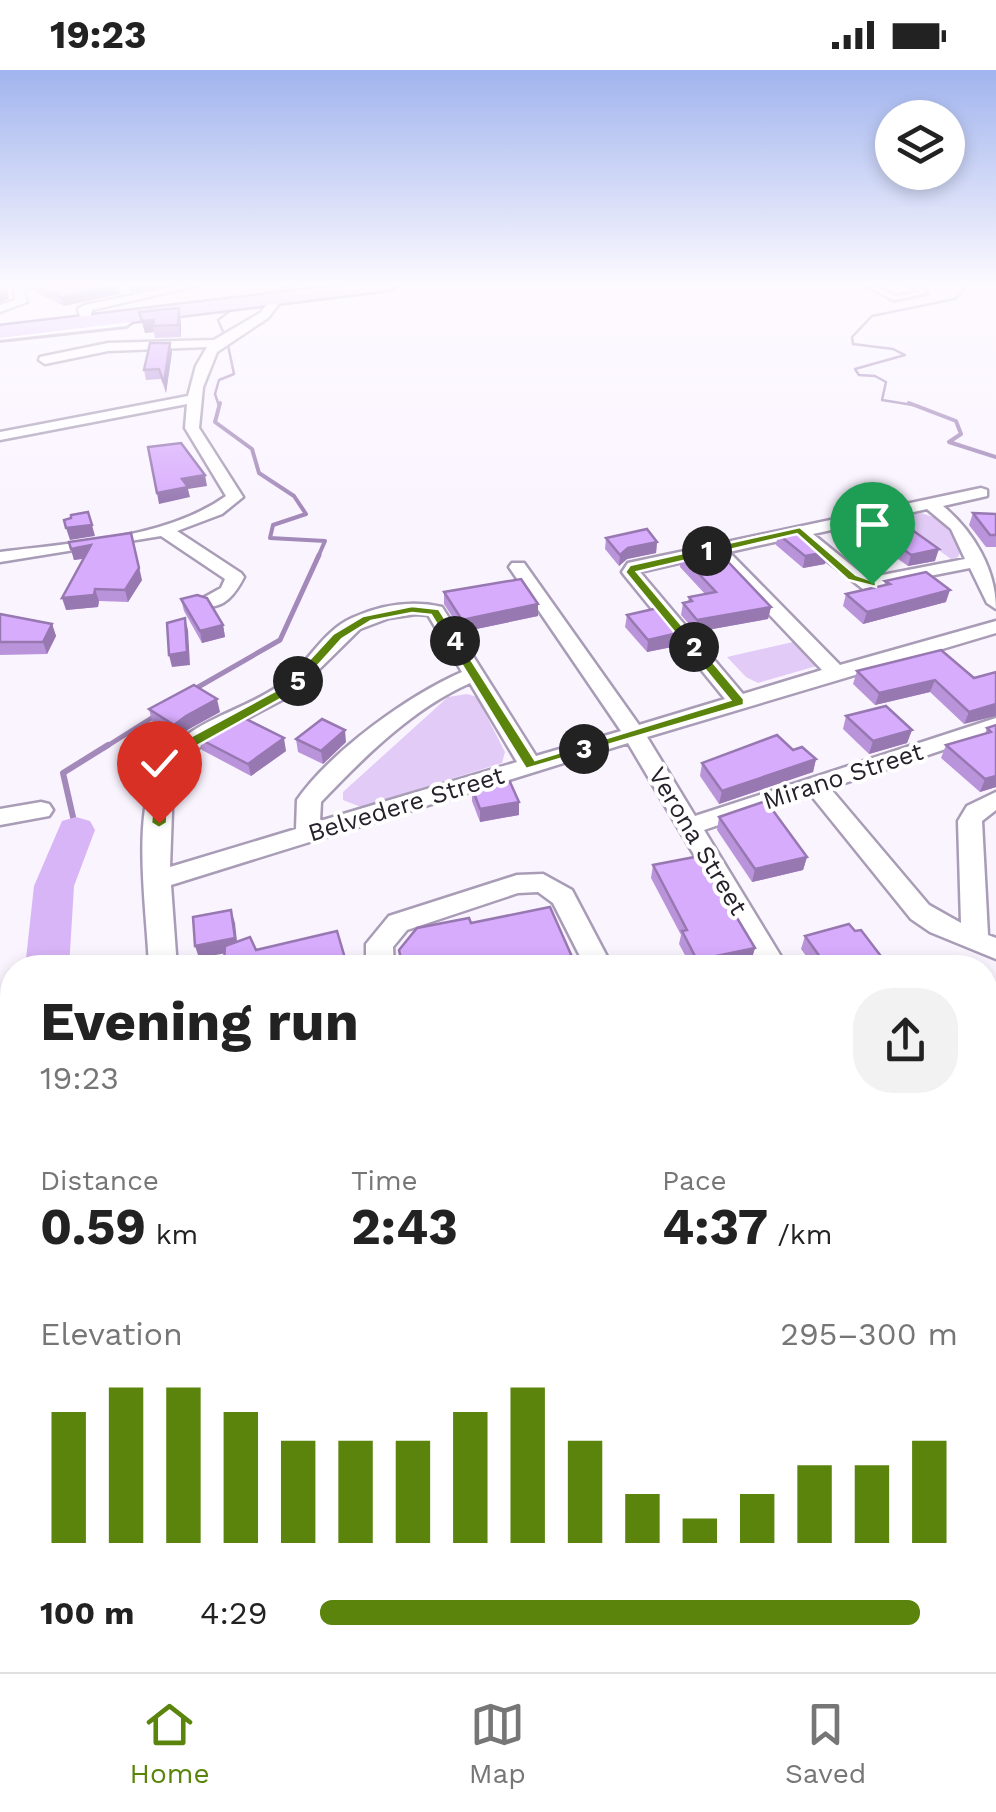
<!DOCTYPE html>
<html lang="en">
<head>
<meta charset="utf-8">
<style>
  body { margin:0; font-family:"Work Sans",sans-serif; background:#f2f2f2; color:#222; height:100vh; display:flex; flex-direction:column; font-size:38px; white-space:nowrap }
  * { box-sizing:border-box; margin:0 }
  p { font-size:32px; color:#767676 }
  .icon { flex:none; width:55px; height:55px; fill:none; stroke:currentColor; stroke-width:2; stroke-linecap:round; stroke-linejoin:round }
  .map { position:relative; flex:1; overflow:hidden }
  .sheet { position:absolute; left:0px; top:885px; width:998px; height:718px; display:flex; flex-direction:column; background:#fff; border-radius:40px 40px 0 0; box-shadow:0 5px 15px #0003 }
  .sheet>* { flex:none }
  .tools { position:absolute; left:875px; top:30px; display:grid; gap:20px }
  .tools a { display:grid; place-items:center; width:90px; height:90px; border-radius:50%; background:#fff; box-shadow:0 5px 15px #0003; font-size:50px }
  .pin { position:absolute; display:grid; place-items:center; width:85px; height:85px; color:#fff; margin:-102px -42px; border-radius:50% 50% 50% 0; rotate:-45deg; box-shadow:0 0 10px #0007 }
  .pin .icon { rotate:45deg }
  .km { position:absolute; width:50px; height:50px; margin:-25px; border-radius:50%; background:#222; color:#fff; font-size:28px; line-height:50px; text-align:center }
  .round { display:grid; place-items:center; flex:none; width:105px; height:105px; border-radius:40px; background:#f2f2f2 }
  .headline { display:flex; align-items:center; justify-content:space-between; height:170px; padding:0 40px }
  h1 { font-size:55px; font-weight:700; line-height:75px }
  .figures { display:grid; grid-template-columns:repeat(3,1fr); gap:15px; height:170px; padding:10px 40px }
  .figures div { display:grid; align-content:center }
  .figures b { font-size:50px; font-weight:700 }
  .figures small { font-size:28px; font-weight:400 }
  .figures p { font-size:28px }
  .chart { height:280px; padding:20px 40px }
  .chart p { display:flex; justify-content:space-between }
  .chart svg { width:100%; height:180px; margin-top:10px; stroke:#5a840c; stroke-width:6 }
  ul { padding:0 40px; list-style:none; font-size:32px }
  li { display:grid; grid-template-columns:160px 120px 1fr; align-items:center; height:75px }
  li i { height:25px; border-radius:12px; background:#5a840c }
  .status { display:flex; justify-content:space-between; align-items:center; height:70px; padding:0 50px; background:#fff; direction:ltr }
  .status svg { height:28px; fill:currentColor }
  .menu { display:flex; justify-content:space-around; align-items:center; height:140px; border-top:2px solid #e0e0e0; background:#fff; font-size:28px; color:#767676 }
  .menu a { display:grid; justify-items:center; gap:5px }
  .menu .active { color:#5a840c }
  .map>svg:first-child { display:block }
  .green { fill:#e2ccf7 }
  .lines { fill:none; stroke-linecap:round; stroke-linejoin:round }
  .stream-far3 { stroke:#a389b9; stroke-width:2.5 }
  .stream-far2 { stroke:#a389b9; stroke-width:4 }
  .stream-far1 { stroke:#a389b9; stroke-width:5 }
  .stream { stroke:#a389b9; stroke-width:6 }
  .river { fill:#d8b5f6; fill-rule:evenodd }
  .service-casing { stroke:#a99cb6; stroke-width:6 }
  .minor-casing { stroke:#a99cb6; stroke-width:5 }
  .primary-casing { stroke:#9474ae; stroke-width:5 }
  .service { fill:#fff; fill-rule:evenodd }
  .minor { fill:#fff; fill-rule:evenodd }
  .primary { fill:#e2c7f9; fill-rule:evenodd }
  .wall { fill:#ba94da }
  .shaded-wall { fill:#9778b1 }
  .building { fill:#d8acfd; stroke:#9778b1; stroke-width:2.5 }
  .route { fill:#5a840c; stroke:#fff; stroke-width:2.5 }
  .labels { text-anchor:middle; dominant-baseline:central; stroke-width:8; stroke-linejoin:round; paint-order:stroke }
  .street-label { font-size:25px; fill:#27212b; stroke:#fff }
</style>
</head>
<body>
<div class="status"><b>19:23</b><svg viewBox="0 0 49 12"><path d="M0 12V9h3v3zM5 12V6h3v6zM10 12V3h3v9zM15 12V0h3v12zM26 1h20v11H26zM47 4h2v5h-2z"/></svg></div>
<div class="map">
<svg width="996" height="1602" viewBox="0 0 996 1602">
  <rect width="100%" height="100%" fill="#faf4ff"/>
  <g class="green">
    <path d="M921,443l24,8 17,27 -4,9 -7,2 -57,-41z"/>
    <path d="M802,570l18,25 -62,18 -12,-6 -19,-20z"/>
    <path d="M467,624l10,3 28,55 -3,11 -141,44 -18,-7v-8l105,-95z"/>
  </g>
  <g class="lines">
    <g class="stream-far3">
      <path d="M224,264l-6,-14 26,-20 49,-15"/>
      <path d="M219,336l-4,-12 4,-14 15,-6 -6,-29"/>
      <path d="M919,336l-37,-6 4,-18 -11,-6 -16,-1 -4,-6 50,-14 -12,-6 -40,-5 -1,-7 20,-21 83,-17 8,-8 -1,-6"/>
    </g>
    <g class="stream-far2">
      <path d="M220,333l-5,19 37,27 7,24 35,23 12,18 -33,11 -3,13 55,3 -7,16"/>
      <path d="M909,333l47,18 5,13 -12,8 47,15"/>
    </g>
    <g class="stream-far1">
      <path d="M193,620l87,-50 39,-85"/>
      <path d="M104,678l54,-34"/>
    </g>
    <path class="stream" d="M76,760l-13,-57 45,-28"/>
    <g class="river">
      <path d="M76,747l14,4 5,9 -21,56 -5,82h-44l9,-82 28,-65z"/>
      <path d="M49,1590h70l3,12h-70z"/>
    </g>
    <defs>
      <g id="service">
        <path d="M866,215h7l22,11 25,-4 -8,-7h6l9,8 -33,7z"/>
        <path d="M135,245l5,1 -14,10 -126,14v-4l124,-14z"/>
      </g>
      <g id="minor">
        <path d="M14,215h8l5,17 -27,10v-7l15,-5z"/>
        <path d="M181,215h19l-108,25 -2,9 -10,-2 -2,-8 7,-4z"/>
        <path d="M272,228l10,2 -14,18 -51,34 -14,35 -4,41 44,69 -21,17 -45,17 64,42 3,4c-8,16 -20,33 -41,29v-8l18,-10 4,-9 -64,-43 -161,26v-10c74,-10 164,-12 226,-56l-41,-68 2,-24 -187,36v-8l188,-36 8,-30 11,-19 -99,4 -63,13 -6,-4 1,-3 68,-14 106,-3 46,-27z"/>
        <path d="M981,418l6,2v6l-44,10c30,25 53,63 53,103l-9,-6 -17,-35 -107,21 -66,-52 -68,15 111,113 156,-44v12l-349,104 48,79 301,-98v14l-166,56 99,117 32,18 -3,-102 9,-15 29,-14v18l-14,11 6,114 8,3v21l-66,-27 -19,-13 -101,-125 -106,36 84,138h-27l-133,-225 -457,142 6,83h-28c-2,-55 -16,-141 4,-191 22,-55 83,-61 127,-92 27,-19 41,-53 72,-67 29,-13 59,-18 90,-11l94,149 85,-25 -112,-164 3,-4h12l115,162 86,-26 -100,-123 -3,-4 6,-9zM927,439l24,20 14,30 -98,19 -54,-44zM713,485l109,115 -79,24 -103,-122zM416,544l12,1 34,57c-53,23 -131,79 -165,128l-1,29 -126,38 3,-84 17,-29 33,-23 72,-38 65,-64 29,-11zM470,613l47,79 -197,59 1,-19c43,-45 91,-93 149,-119z"/>
        <path d="M41,732l8,2 4,6 -4,6 -49,9v-16z"/>
        <path d="M543,804l29,16 41,78h-27l-33,-65 -15,-11 -20,1 -111,37 -14,17 1,21h-28v-24l23,-28 128,-41z"/>
        <path d="M985,1010l11,4v27l-11,-4z"/>
        <path d="M12,1052v28l-12,1v-28z"/>
        <path d="M12,1144v32l-12,3v-32z"/>
        <path d="M985,1193l11,4v46l-11,-4z"/>
        <path d="M985,1335l11,4v75l-11,5z"/>
        <path d="M985,1573l11,17 -5,12h-61l5,-12h50z"/>
        <path d="M148,1590h44l-2,12h-44z"/>
        <path d="M545,1590h64l-5,12h-64z"/>
      </g>
      <path id="primary" d="M348,215h50l-9,5 -389,48v-12z"/>
    </defs>
    <use href="#service" class="service-casing"/>
    <use href="#minor" class="minor-casing"/>
    <use href="#primary" class="primary-casing"/>
    <use href="#service" class="service"/>
    <use href="#minor" class="minor"/>
    <use href="#primary" class="primary"/>
  </g>
  <g class="wall">
    <path d="M25,215h95l-1,9 -55,12 -37,-18z"/>
    <path d="M179,238l2,12v17l-26,1 -1,-6 -9,1 -6,-21z"/>
    <path d="M172,282l-6,41 -5,-14 -15,1 -2,-10z"/>
    <path d="M973,443l23,1v33h-10l-17,-22z"/>
    <path d="M882,463l53,28 -27,5 -30,-21z"/>
    <path d="M778,464l49,18 -2,12 -22,4 -27,-23z"/>
    <path d="M606,468l51,4 -1,11 -29,6 -8,7 -14,-17z"/>
    <path d="M69,472l73,38 -14,22 -29,-1 -1,6 -32,3 17,-51 -9,1z"/>
    <path d="M681,485l90,52 -3,12 -72,13 -15,-17 2,-12 5,-1 1,-5 16,-3 -25,-27z"/>
    <path d="M885,511l61,21 -83,22 -20,-18 3,-12 38,-8z"/>
    <path d="M444,522l94,24 -76,16 -18,-28z"/>
    <path d="M181,529l42,26 2,12 -23,6 -18,-32z"/>
    <path d="M0,544l52,10 4,12 -9,18 -47,1z"/>
    <path d="M627,545l51,18 -1,13 -30,6 -22,-25z"/>
    <path d="M857,601l117,7 22,-6 -32,52 -34,-32 -55,13 -22,-21z"/>
    <path d="M149,639l71,3 -31,17 -12,9 -25,-17z"/>
    <path d="M846,646l66,14 -5,13 -38,11 -26,-25z"/>
    <path d="M996,655v62l-16,5 -39,-34 5,-13 39,-11 2,-6z"/>
    <path d="M198,668l88,13 -35,25 -49,-26z"/>
    <path d="M296,669l50,3 -23,22 -25,-12z"/>
    <path d="M793,680l23,9 -3,13 -94,32 -19,-28 2,-13z"/>
    <path d="M472,718l47,27 -39,7 -8,-21z"/>
    <path d="M719,747l88,40 -4,13 -51,12 -35,-52z"/>
    <path d="M653,795l102,83 -4,13 -30,7h-29l-13,-24 2,-9 -30,-57z"/>
    <path d="M855,861l35,37h-75l-14,-19 4,-13z"/>
    <path d="M985,1059l11,12v93l-11,-15z"/>
    <path d="M985,1203l5,28 6,1v102l-8,-1 -3,3z"/>
    <path d="M622,1590h132l6,12h-135z"/>
  </g>
  <g class="shaded-wall">
    <path d="M6,215l3,13 -9,5v-10z"/>
    <path d="M117,215h3l-1,9 -55,12 -2,-8z"/>
    <path d="M128,215h48l-46,7z"/>
    <path d="M179,238l2,12v17l-3,-12z"/>
    <path d="M154,250l-1,6 1,6 -9,1 -3,-12z"/>
    <path d="M170,273l2,9 -6,41 -2,-10z"/>
    <path d="M205,405l2,11 -19,3 2,8 -31,7 -2,-11 25,-14z"/>
    <path d="M92,455l3,11 -25,4 -4,-12z"/>
    <path d="M657,472l-1,11 -29,6 -8,7 1,-11 8,-7z"/>
    <path d="M134,474l8,36 -14,22 -3,-12z"/>
    <path d="M91,475l3,12 -20,3 -3,-11z"/>
    <path d="M939,479l-4,12 -27,5 3,-11z"/>
    <path d="M827,482l-2,12 -22,4 2,-12z"/>
    <path d="M95,519l4,12 -1,6 -32,3 -4,-12z"/>
    <path d="M950,520l-4,12 -83,22 4,-12z"/>
    <path d="M538,534v12l-76,16v-12z"/>
    <path d="M771,537l-3,12 -72,13 1,-12z"/>
    <path d="M185,548l3,12 2,35 -18,2 -3,-12z"/>
    <path d="M52,554l4,12 -9,18 -4,-12z"/>
    <path d="M223,555l2,12 -23,6 -2,-12z"/>
    <path d="M678,563l-1,13 -30,6 1,-12z"/>
    <path d="M935,610l-5,12 -55,13 4,-12z"/>
    <path d="M217,629l3,13 -31,17 -12,9 -3,-13 12,-9z"/>
    <path d="M996,634v12l-32,8 5,-12z"/>
    <path d="M345,660l1,12 -23,22 -2,-13z"/>
    <path d="M912,660l-5,13 -38,11 4,-13z"/>
    <path d="M284,668l2,13 -35,25 -3,-12z"/>
    <path d="M816,689l-3,13 -94,32 3,-13z"/>
    <path d="M996,706v11l-16,5 5,-13z"/>
    <path d="M519,732v13l-39,7v-13z"/>
    <path d="M807,787l-4,13 -51,12 3,-13z"/>
    <path d="M231,840l4,13 3,28 -39,7 -4,-12z"/>
    <path d="M755,878l-4,13 -30,7h-25l1,-8z"/>
    <path d="M7,923l5,10v106l-12,4z"/>
    <path d="M333,1590h11v2l-24,10h-17z"/>
  </g>
  <g class="building">
    <path d="M0,215h6l1,4 -7,4z"/>
    <path d="M36,215h81l-55,13z"/>
    <path d="M179,238l-1,17 -25,1 1,-6 -12,1 -3,-9z"/>
    <path d="M150,273h20l-6,40 -5,-14 -15,1z"/>
    <path d="M181,373l24,32 -23,4 6,8 -31,6 -9,-46z"/>
    <path d="M88,442l4,13 -26,3 -2,-8 7,-2v-3z"/>
    <path d="M973,443l23,1v21h-6z"/>
    <path d="M908,457l31,22 -28,6 -29,-22z"/>
    <path d="M647,459l10,13 -29,6 -8,7 -14,-17z"/>
    <path d="M799,460l28,22 -22,4 -27,-22z"/>
    <path d="M131,463l8,35 -14,22 -30,-1 -1,6 -32,3 29,-53 -20,4 -2,-7z"/>
    <path d="M714,477l57,60 -74,13 -14,-17 9,-2 -3,-4 27,-5 -35,-37z"/>
    <path d="M926,502l24,18 -83,22 -21,-18 44,-10 -5,-3z"/>
    <path d="M521,509l17,25 -76,16 -18,-28z"/>
    <path d="M197,525l10,3 16,27 -23,6 -19,-32z"/>
    <path d="M658,538l20,25 -30,7 -21,-25z"/>
    <path d="M0,544l52,10 -9,18h-43z"/>
    <path d="M185,548l2,34 -18,3 -2,-32z"/>
    <path d="M941,580l33,28 22,-6v32l-27,8 -34,-32 -56,13 -22,-22z"/>
    <path d="M194,615l23,14 -31,17 -12,9 -25,-16z"/>
    <path d="M886,636l26,24 -39,11 -27,-25z"/>
    <path d="M236,644l48,24 -36,26 -50,-26z"/>
    <path d="M322,649l23,11 -24,21 -25,-12z"/>
    <path d="M996,655v51l-11,3 -39,-34 45,-13 -4,-4z"/>
    <path d="M777,665l16,15 9,-3 14,12 -94,32 -20,-28z"/>
    <path d="M510,712l9,20 -39,7 -8,-21z"/>
    <path d="M766,731l41,56 -52,12 -36,-52z"/>
    <path d="M700,786l55,92 -58,12 -15,-29 5,-1 -34,-65z"/>
    <path d="M550,837l27,61h-174l-4,-18 18,-22 52,-10 2,5z"/>
    <path d="M231,840l4,28 -40,8 -2,-29z"/>
    <path d="M849,854l6,7 6,-1 29,38h-13l2,-6 -19,6h-16l-2,-3 -14,3 -23,-32z"/>
    <path d="M337,861l10,34 -1,3h-103l-19,-6 1,-16 25,-9 6,13z"/>
    <path d="M7,923v104l-7,2v-104z"/>
    <path d="M985,1059l11,12v63l-11,-14z"/>
    <path d="M985,1203l5,7v21l6,1v91l-4,-1 -2,8 -5,2z"/>
    <path d="M991,1412l5,2v92l-11,5v-96z"/>
    <path d="M221,1590h112l-30,12h-80z"/>
    <path d="M626,1590h128l6,12h-130z"/>
  </g>
  <linearGradient id="sky" x2="0" y2="1"><stop stop-color="#a1b4ee"/><stop offset="0.49" stop-color="#fdfaff"/><stop offset="1" stop-color="#fdfaff" stop-opacity="0"/></linearGradient>
  <rect width="996" height="439" fill="url(#sky)"/>
  <path class="route" d="M800,457l56,48 20,7v5l-28,-7 -51,-46 -160,38 107,127v6l-218,64 -95,-154 -19,-2 -41,8 -29,18 -47,52 -105,59 -21,33 -2,40 -8,5 -8,-5 4,-40 24,-40 107,-58 47,-51 30,-18 49,-10 27,3 96,151 195,-60 -105,-128 5,-7z"/>
  <g class="labels">
    <g class="street-label">
      <text transform="translate(843 706) rotate(-18)">Mirano Street</text>
      <text transform="translate(406 734) rotate(-17)">Belvedere Street</text>
      <text transform="translate(698 771) rotate(59)">Verona Street</text>
    </g>
  </g>
</svg>
<div class="tools">
<a><svg class="icon" aria-label="layers" viewBox="0 0 24 24"><path d="M12 4l9 5-9 5-9-5zM3 14l9 5 9-5"/></svg></a>
</div>
<div class="pin" style="left:872px;top:514px;background:#1e9e55"><svg class="icon" aria-label="arrive" viewBox="0 0 24 24"><path d="M6 21V4h12l-3 4 3 4H6"/></svg></div>
<div class="pin" style="left:159px;top:753px;background:#d93025"><svg class="icon" aria-label="check" viewBox="0 0 24 24"><path d="M5 12l5 5 9-10"/></svg></div>
<b class="km" style="left:707px;top:481px">1</b>
<b class="km" style="left:694px;top:577px">2</b>
<b class="km" style="left:584px;top:679px">3</b>
<b class="km" style="left:455px;top:571px">4</b>
<b class="km" style="left:298px;top:611px">5</b>
<section class="sheet">
<div class="headline"><div><h1>Evening run</h1><p>19:23</p></div><a class="round"><svg class="icon" aria-label="share" viewBox="0 0 24 24"><path d="M12 15V3M7 8l5-5 5 5M5 13v7h14v-7"/></svg></a></div>
<div class="figures">
<div><p>Distance</p><b>0.59<small> km</small></b></div>
<div><p>Time</p><b>2:43</b></div>
<div><p>Pace</p><b>4:37<small> /km</small></b></div>
</div>
<div class="chart"><p><span>Elevation</span>295–300 m</p>
<svg viewBox="0 0 160 44" preserveAspectRatio="none"><path d="M5 44V12M15 44V6M25 44V6M35 44V12M45 44V19M55 44V19M65 44V19M75 44V12M85 44V6M95 44V19M105 44V32M115 44V38M125 44V32M135 44V25M145 44V25M155 44V19"/></svg>
</div>
<ul>
<li><b>100 m</b>4:29<i style="width:94%"></i></li>
</ul>
</section>
</div>
<nav class="menu">
<a class="active"><svg class="icon" aria-label="home" viewBox="0 0 24 24"><path d="M3 11l9-7 9 7M6 9v11h12V9"/></svg>Home</a>
<a><svg class="icon" aria-label="map" viewBox="0 0 24 24"><path d="M3 6l6-2 6 2 6-2v14l-6 2-6-2-6 2zM9 4v14M15 6v14"/></svg>Map</a>
<a><svg class="icon" aria-label="saved" viewBox="0 0 24 24"><path d="M7 4h10v16l-5-4-5 4z"/></svg>Saved</a>
</nav>
</body>
</html>
